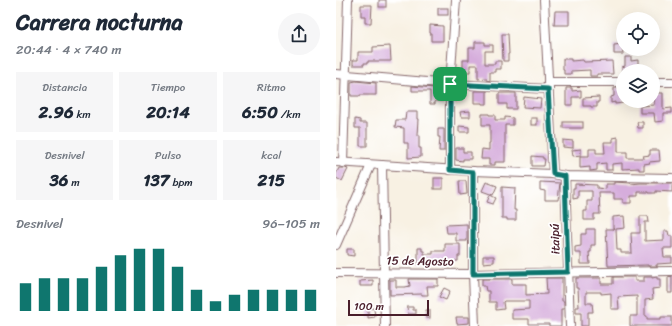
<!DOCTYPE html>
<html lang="es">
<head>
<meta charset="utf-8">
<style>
  body { margin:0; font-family:Sriracha,sans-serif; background:#f6f6f7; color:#1f2937; height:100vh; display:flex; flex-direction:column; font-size:15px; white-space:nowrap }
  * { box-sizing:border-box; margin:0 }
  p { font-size:13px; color:#747a83 }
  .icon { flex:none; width:22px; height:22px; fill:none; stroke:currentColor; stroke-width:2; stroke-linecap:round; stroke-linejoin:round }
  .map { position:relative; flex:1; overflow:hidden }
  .side { display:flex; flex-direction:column; background:#fff; width:336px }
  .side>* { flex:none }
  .buttons { position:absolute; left:280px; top:12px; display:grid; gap:8px }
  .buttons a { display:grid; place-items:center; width:44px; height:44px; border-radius:50%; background:#fff; box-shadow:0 4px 16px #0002; font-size:20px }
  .scale { position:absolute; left:12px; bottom:10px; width:81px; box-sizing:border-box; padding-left:4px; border:2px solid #4a1f2b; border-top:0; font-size:11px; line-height:14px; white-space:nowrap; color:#4a1f2b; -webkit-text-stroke:3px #fff; paint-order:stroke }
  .pin { position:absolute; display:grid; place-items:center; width:34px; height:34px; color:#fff; margin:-17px; border-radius:8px; box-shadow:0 2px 6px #0006 }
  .round { display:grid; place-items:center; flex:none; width:42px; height:42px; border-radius:21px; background:#f6f6f7 }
  .summary { display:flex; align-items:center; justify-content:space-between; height:68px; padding:0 16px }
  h1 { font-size:22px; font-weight:700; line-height:30px }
  .metrics { display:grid; grid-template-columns:repeat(3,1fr); gap:6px; height:68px; padding:4px 16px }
  .metrics div { display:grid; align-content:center; border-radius:0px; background:#f6f6f7; text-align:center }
  .metrics b { font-size:17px; font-weight:700 }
  .metrics small { font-size:11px; font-weight:400 }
  .metrics p { font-size:11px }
  .chart { height:112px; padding:8px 16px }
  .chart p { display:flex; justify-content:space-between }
  .chart svg { width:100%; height:72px; margin-top:4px; stroke:#0f766e; stroke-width:6 }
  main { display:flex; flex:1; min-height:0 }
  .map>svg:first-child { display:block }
  .building { fill:#d6addc }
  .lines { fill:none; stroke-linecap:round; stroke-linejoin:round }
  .minor-casing { stroke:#87686b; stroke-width:10 }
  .minor { stroke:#fff; stroke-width:8 }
  .route-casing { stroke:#fff; stroke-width:8 }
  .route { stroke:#0f766e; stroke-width:5 }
  .labels { text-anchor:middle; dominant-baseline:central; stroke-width:3.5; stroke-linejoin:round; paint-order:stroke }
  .street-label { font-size:12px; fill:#4a1f2b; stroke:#fff }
</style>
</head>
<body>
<main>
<section class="side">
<div class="summary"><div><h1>Carrera nocturna</h1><p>20:44 · 4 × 740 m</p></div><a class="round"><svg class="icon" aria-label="share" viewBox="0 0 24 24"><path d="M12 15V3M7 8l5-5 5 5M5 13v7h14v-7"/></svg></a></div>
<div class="metrics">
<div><p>Distancia</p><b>2.96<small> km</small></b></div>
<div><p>Tiempo</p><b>20:14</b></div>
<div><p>Ritmo</p><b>6:50<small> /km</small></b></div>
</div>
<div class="metrics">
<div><p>Desnivel</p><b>36<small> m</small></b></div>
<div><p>Pulso</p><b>137<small> bpm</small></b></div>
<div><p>kcal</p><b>215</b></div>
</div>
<div class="chart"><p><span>Desnivel</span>96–105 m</p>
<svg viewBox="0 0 160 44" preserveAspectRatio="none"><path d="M5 44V27M15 44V24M25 44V24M35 44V24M45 44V17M55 44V10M65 44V6M75 44V6M85 44V17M95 44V31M105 44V38M115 44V34M125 44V31M135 44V31M145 44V31M155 44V31"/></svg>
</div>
</section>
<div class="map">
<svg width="336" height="326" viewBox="0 0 336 326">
  <rect width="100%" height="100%" fill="#fff"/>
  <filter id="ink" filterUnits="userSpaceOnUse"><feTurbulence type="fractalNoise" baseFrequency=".025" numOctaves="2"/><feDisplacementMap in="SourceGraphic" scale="8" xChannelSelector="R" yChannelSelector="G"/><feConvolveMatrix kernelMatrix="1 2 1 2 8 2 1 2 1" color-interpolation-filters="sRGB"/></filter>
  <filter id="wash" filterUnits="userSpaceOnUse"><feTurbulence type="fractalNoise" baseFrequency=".012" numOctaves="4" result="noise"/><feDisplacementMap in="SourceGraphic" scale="16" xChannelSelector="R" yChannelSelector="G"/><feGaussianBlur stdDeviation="0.9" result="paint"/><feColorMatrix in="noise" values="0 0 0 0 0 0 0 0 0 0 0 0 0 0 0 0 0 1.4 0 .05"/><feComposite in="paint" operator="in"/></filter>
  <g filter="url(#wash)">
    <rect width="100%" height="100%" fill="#f8f1e3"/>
    <g id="blocks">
      <g class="building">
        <rect x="43" y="0" width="7" height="7"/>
        <path d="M25,5h11l-1,18h-6v-7h-4z"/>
        <rect x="102" y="8" width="10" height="7"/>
        <path d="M219,11h14v14h-15z"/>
        <path d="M94,25l13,1v15h-12v-8h-1z"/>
        <path d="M166,34h6l1,20h-1v7h-5z"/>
        <path d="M139,42h10v3h8v6h-8v13h10v-3h6v8h-6v3h-5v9l-4,-1v-2l-8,1v-14h-8v7h-7v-12h6v-12h6z"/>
        <path d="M286,44l1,10h-9v-9z"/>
        <path d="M54,46l1,15h-23v2h-4v2h-11v-5h5v-8h15v-5z"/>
        <path d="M289,57h6v4l7,-1v11h-16v-4l3,-1z"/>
        <path d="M227,59h8v2l12,-1 1,2 28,-1 1,13h-16v2h-7v-6l-19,1v3h-7v-4h-1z"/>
        <path d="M20,81l20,2v12h-16v1h-9v-14z"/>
        <path d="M76,86l23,2v6h8v7h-8v3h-5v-13h-18z"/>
        <path d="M230,88h6v3l9,-1v7h-9v8h-6z"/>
        <path d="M278,88h8l1,15 -8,1v-2l-4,1v-6l3,-1z"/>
        <path d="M138,91h13v13h-5v-1h-8z"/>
        <path d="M163,93h17v16h-9v-5h-8z"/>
        <path d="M317,93h10v16l9,-1v5h-9v8l-8,1 -1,-9h-14v-7l14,-1z"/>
        <path d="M188,97l17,2 -1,9 -17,-1z"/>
        <path d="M263,97v5h-2v5h-6v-1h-8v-8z"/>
        <path d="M134,111v6h-9l-1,-5z"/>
        <path d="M70,112h11v7h1l-1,16h2v13h2v9l-13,1v-15h-4v-15l-9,-1 1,-7h9z"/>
        <path d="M146,114h7v1h6v5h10v-3l8,1v7h-8v37h-10v3h-6v-6h-8l1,-10 7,1v-7h1v-18h-8z"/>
        <rect x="195" y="118" width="6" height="7"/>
        <path d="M19,119l5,1v3h7v23h-7v-18h-5z"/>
        <rect x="227" y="122" width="20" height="6"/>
        <path d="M301,122h6v6h-5z"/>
        <path d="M123,126l10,1v5h-10z"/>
        <path d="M102,129h6v22h-5l1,-14h-2z"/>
        <path d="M282,137v15h9v6h17l-1,-2 7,-1v-5h9l1,11 -11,1 1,1 -6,1v6h-5v-2l-17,1v-6l-10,1v6h-6v-7l-9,1v6l-7,1v-4l-10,1v-12h9v-7h7v4h9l-1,-11h9v-4z"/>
        <path d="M227,140l10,1v7l-10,-1z"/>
        <path d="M120,148h7v4h8v7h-8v2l-7,-1z"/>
        <path d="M245,149v6l-8,1 -1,-6z"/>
        <path d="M196,156l11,1v2h2l-1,7h-12z"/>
        <path d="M3,168h6l3,1 -6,12 -6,-3v-4z"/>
        <rect x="98" y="178" width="9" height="11"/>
        <path d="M123,181h7l1,13 -7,1z"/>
        <path d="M150,182l11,4 -4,9 -11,-4z"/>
        <path d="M204,182l20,1 -2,17h-13v-9l-5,-1z"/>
        <path d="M278,182l17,1v1l9,-1h32v9l-16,-1v2h-7v-1h-11v4h-7v7h-8v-4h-9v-6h-15l1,21h-6v6h-10v-9h3v-10h5v-10h-14v7l-5,1v-11h2v-4l22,1v3l9,1v-5h8z"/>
        <path d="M166,187l13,1 -1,22h2v10h-9v-2h-5z"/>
        <path d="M154,195l6,3 -3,6 -6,-2z"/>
        <path d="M288,216l1,12 -9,1 1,21h4v3h11l-1,-20h9v-17h8l1,6h-4v19l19,-1v-9h4l1,5h3v12h-9l1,9h8v6l-15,1v2h-9v-1l-40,1 -2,-37h8h-1v-12z"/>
        <path d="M131,224v17h-11v-8h-9l-1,-8z"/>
        <path d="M250,229h9v16h-4v7h-2l1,12h-9v-11h-6v-6l6,-1v-12h5z"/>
        <path d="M109,244h15v12h-2v5h-5v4h-9v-4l-26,3v-16h4v3h2v3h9v-3h12z"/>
        <path d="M11,249h7v7l-7,-1z"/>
        <path d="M147,256h11v6l-11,1z"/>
        <path d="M336,276v17h-4v-16z"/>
        <path d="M277,277h22v4h9v-4h8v1l5,-1v2h3v9l-8,1 1,10 -8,1v16h2v3h14v-2h11v9h-42v-10h7v-20l-19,1 1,12h-8v-16l-10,1v-2h-15v11h6l1,9h-5v14h-7v-13h-5v-6h3l-1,-19h-2v-10h25v6h12z"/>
        <path d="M210,278h16v23h2v8h-3v17h-12v-2h-20v-5h-17v-9l17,-1v-8h-25l-1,1 1,7 -8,1v-8h-7v-11h-3l-1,-5h-3v-7h30v5h14v11l21,-1z"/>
        <path d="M73,279h29v7h-11l1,9h-6v-1l-32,1v-15h6v7h9l5,-1z"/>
        <path d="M37,280v6h-13v-5z"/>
        <path d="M108,288l6,3 -4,9 -7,-3z"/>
        <path d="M71,307h6v3h3v4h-8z"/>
        <path d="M38,308l1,9 -7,1v-9z"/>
        <rect x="90" y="310" width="4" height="8"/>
        <path d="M120,317h13v6l-12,1z"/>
      </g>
    </g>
  </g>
  <g filter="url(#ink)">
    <use href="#blocks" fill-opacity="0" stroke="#87686b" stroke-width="1"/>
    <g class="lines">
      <defs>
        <g id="minor">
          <path d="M208,0l9,174"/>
          <path d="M0,74l114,10 99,5"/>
          <path d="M212,82h75"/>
          <path d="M317,82h19"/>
          <path d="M0,162l137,9 80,3 12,2 107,2"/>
          <path d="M7,163l5,-163"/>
          <path d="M46,165l3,161"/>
          <path d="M114,170v-86l6,-84"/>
          <path d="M137,171v103l2,52"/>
          <path d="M229,176l5,150"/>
          <path d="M0,245l35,-80"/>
          <path d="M0,273l137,1 199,-3"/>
        </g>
      </defs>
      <use href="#minor" class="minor-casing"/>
      <use href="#minor" class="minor"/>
    </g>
  </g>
  <g class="lines" filter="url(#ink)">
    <defs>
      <path id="route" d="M114,84l98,5 5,85 12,2 3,96 -95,2v-102l-23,-2z"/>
    </defs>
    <use href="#route" class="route-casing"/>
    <use href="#route" class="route"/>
  </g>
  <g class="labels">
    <g class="street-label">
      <text transform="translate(219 239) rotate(-92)">itaipú</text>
      <text transform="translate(84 261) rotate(1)">15 de Agosto</text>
    </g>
  </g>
</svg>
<div class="buttons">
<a><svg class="icon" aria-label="locate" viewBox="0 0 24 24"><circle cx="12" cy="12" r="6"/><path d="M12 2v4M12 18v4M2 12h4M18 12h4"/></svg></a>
<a><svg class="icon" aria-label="layers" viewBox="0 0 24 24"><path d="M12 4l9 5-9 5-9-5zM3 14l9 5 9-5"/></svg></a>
</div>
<div class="scale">100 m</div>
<div class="pin" style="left:114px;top:84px;background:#1e9e55"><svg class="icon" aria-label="arrive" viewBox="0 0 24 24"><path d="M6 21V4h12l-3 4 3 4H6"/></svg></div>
</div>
</main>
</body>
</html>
